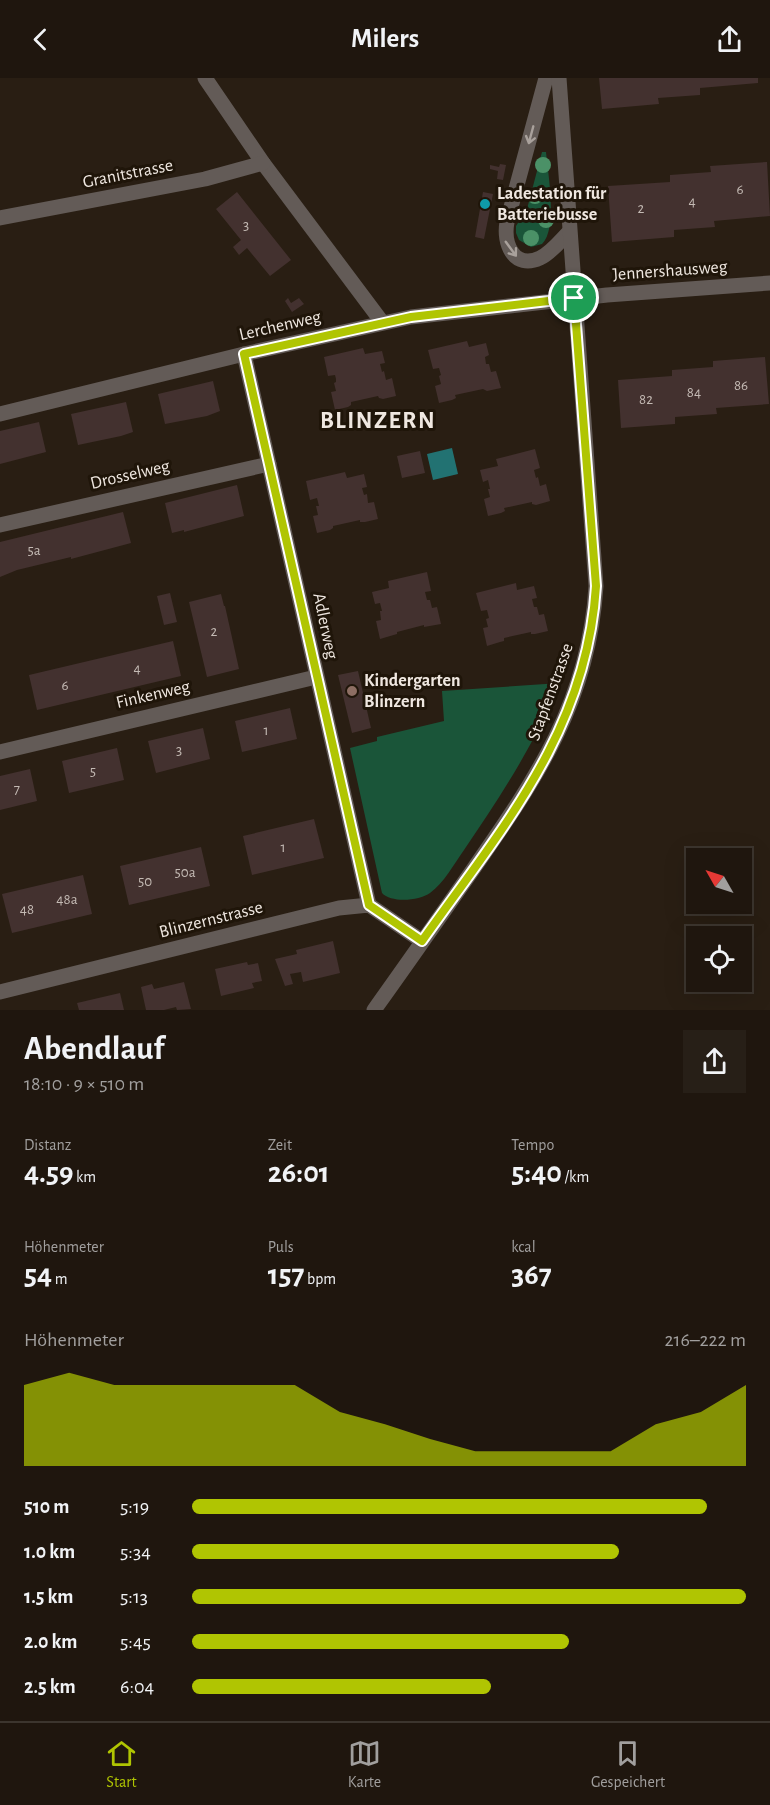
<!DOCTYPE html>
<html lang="de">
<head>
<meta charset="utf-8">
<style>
  body { margin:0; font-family:"Alegreya Sans",sans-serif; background:#271f17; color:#f1f3f6; height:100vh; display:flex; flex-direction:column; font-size:22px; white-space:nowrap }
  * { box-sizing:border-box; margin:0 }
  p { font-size:20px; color:#a19f9e }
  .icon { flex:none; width:33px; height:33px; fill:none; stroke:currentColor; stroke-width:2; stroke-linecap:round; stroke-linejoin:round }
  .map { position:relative; height:932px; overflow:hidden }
  .details { display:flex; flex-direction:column; background:#1f160e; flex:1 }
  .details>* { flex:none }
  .needle { width:39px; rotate:309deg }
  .buttons { position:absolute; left:686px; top:770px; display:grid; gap:12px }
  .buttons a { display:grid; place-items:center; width:66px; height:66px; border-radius:0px; background:#1f160e; box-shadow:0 6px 24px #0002,0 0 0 2px #3c352e; font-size:30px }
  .pin { position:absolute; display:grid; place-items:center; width:51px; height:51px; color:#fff; margin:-26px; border:3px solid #fff; border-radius:50%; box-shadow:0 2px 6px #0007 }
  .round { display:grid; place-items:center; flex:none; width:63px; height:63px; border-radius:0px; background:#271f17 }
  .summary { display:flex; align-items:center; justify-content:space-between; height:102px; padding:0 24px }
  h1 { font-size:33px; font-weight:700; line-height:45px }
  .figures { display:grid; grid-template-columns:repeat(3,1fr); gap:9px; height:102px; padding:6px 24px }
  .figures div { display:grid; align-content:center }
  .figures b { font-size:30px; font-weight:700 }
  .figures small { font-size:16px; font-weight:400 }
  .figures p { font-size:16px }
  .chart { height:168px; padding:12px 24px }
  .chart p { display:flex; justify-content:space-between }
  .chart svg { width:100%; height:108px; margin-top:6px; fill:#b0c502; opacity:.7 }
  ul { padding:0 24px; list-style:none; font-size:20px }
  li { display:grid; grid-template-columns:96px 72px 1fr; align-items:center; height:45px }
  li i { height:15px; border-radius:8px; background:#b0c502 }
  header { display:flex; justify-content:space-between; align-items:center; height:78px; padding:0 24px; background:#1f160e; font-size:27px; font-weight:700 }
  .dock { display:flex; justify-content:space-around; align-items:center; height:84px; border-top:2px solid #3c352e; background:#1f160e; font-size:16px; color:#a19f9e }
  .dock a { display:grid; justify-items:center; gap:3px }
  .dock .selected { color:#b0c502 }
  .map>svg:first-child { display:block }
  .green { fill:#1a5539 }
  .water { fill:#227272 }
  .building { fill:#43312f }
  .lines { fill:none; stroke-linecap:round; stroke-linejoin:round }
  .minor { stroke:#635b57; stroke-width:15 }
  .tree { fill:#4b9167 }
  .oneway { stroke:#a9a19c }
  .route-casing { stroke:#fff; stroke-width:12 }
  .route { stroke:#b0c502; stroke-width:8 }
  .culture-dot { fill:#0f9aa8; stroke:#1f1509; stroke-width:2 }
  .education-dot { fill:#8d6e63; stroke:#1f1509; stroke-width:2 }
  .labels { text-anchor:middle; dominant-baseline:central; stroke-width:6; stroke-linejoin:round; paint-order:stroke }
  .number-label { font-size:15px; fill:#c4bab4 }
  .street-label { font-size:18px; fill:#efe7e0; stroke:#1f1509 }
  .poi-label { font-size:18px; font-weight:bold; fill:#efe7e0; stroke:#1f1509; text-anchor:start }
  .district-label { font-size:24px; font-weight:bold; letter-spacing:1.5px; fill:#efe7e0; stroke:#1f1509 }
</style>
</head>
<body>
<header><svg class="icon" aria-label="back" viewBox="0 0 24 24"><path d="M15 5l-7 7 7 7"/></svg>Milers<svg class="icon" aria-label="share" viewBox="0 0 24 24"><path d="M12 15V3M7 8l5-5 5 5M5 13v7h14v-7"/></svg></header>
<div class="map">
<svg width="770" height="932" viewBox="0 0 770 932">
  <rect width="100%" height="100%" fill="#291e13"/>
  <g class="green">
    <path d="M542,74h4c2,22 12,77 -4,92l-11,3 -12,-7 -3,-7v-7l11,-17z"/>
    <path d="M560,605c-25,60 -59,113 -96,167 -10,14 -20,33 -34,43 -11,8 -39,10 -48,0l-32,-145 27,-7v-4l67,-16 -2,-30z"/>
  </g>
  <path class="water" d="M452,370l6,26 -25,6 -6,-26z"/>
  <g class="building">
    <path d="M599,0h159v5l-58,5v7l-42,3 1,6 -57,5z"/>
    <path d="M767,84l3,54 -56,5 1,6 -41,3v7l-62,5 -4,-56 62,-4v-7l41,-3 -1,-6z"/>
    <path d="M500,86l6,1 -3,15 -6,-1 1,-8 -8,-2v-4l9,2z"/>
    <path d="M237,114l54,68 -21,16 -23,-28 -8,7 -6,-8 8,-7 -25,-31z"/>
    <path d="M483,114l10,2 -9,45 -9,-2z"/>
    <path d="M288,220l3,5 8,-5 5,6 -12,8 -7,-11z"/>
    <path d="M467,263l2,6 17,-4 3,12 -4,2 1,7h3l2,8 5,-1 5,17 -14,3 -4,-2 -28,6 1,3 -4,2 -13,3 -4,-17 6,-2 -2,-8 2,-1 -2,-7 -6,1 -5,-19z"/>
    <path d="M363,270l2,6 17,-3 3,12 -5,1 2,8 2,-1 2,9 6,-2 4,18 -13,3 -4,-1 -1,-2 -27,6v3l-3,2 -13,3 -4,-18 5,-1 -2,-8 2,-1v-3l-1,-4 -7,1 -4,-19z"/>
    <path d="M765,279l4,47 -53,4 1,6 -42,3v7l-54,4 -3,-48 54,-4v-6l41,-3v-6z"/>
    <path d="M213,303l7,30 -13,5 -42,8 -7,-30z"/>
    <path d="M126,324l7,30 -12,4 -43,9 -7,-31z"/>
    <path d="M39,344l7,30 -46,12v-33z"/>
    <path d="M535,371l5,19 -6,2 2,8 2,-1 2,9 6,-2 4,17 -14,4 -4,-1v-2l-28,6 1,3 -4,2 -13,3 -4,-17 6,-2 -2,-8h2l-2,-9 -5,2 -3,-12 18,-4 -2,-7z"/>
    <path d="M420,373l5,22 -23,5 -5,-22z"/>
    <path d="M345,394l2,6 17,-4 3,13 -5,1 2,7 3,-1 1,9 6,-1 4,17 -13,3h-5v-2l-27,6v2l-3,2 -13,3 -4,-17 5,-1 -2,-9h3l-2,-8 -7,2 -4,-19z"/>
    <path d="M237,407l7,31 -60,16v-2l-12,3 -7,-30z"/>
    <path d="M123,434l8,31 -60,16v-2l-54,13 -17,7v-35z"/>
    <path d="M427,494l4,19 -6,1 2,8h3l2,8 5,-1 4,17 -17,3v-2l-27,7v2l-17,5 -4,-18 5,-1 -1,-9h2l-2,-8 -5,1 -3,-12 17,-4 -1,-7z"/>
    <path d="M516,505l1,7 17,-4 3,12 -5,1 2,8h3l2,8 5,-1 4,17 -13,3h-4v-2l-27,6v3l-4,1 -13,4 -4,-18 5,-1 -2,-8 3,-1 -2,-8 -6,1 -5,-18z"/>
    <path d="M170,515l7,29 -13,3 -7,-29z"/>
    <path d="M221,516l3,12h1l14,63 -32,8 -18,-75z"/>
    <path d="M173,563l8,35 -144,34 -8,-35z"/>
    <path d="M358,593l13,57 -19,5 -14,-58z"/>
    <path d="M290,630l7,31 -55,13 -7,-31z"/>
    <path d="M203,650l7,31 -54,14 -8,-32z"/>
    <path d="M117,670l7,32 -55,13 -7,-32z"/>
    <path d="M30,691l7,32 -37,9v-34z"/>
    <path d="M314,741l10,39 -72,17 -9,-39z"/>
    <path d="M201,769l9,39 -81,19 -9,-39z"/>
    <path d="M83,797l9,39 -80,19 -10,-39z"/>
    <path d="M333,863l7,32 -37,9 -2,-10 -11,2 3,10 -8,2 -10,-27 22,-5 -1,-4z"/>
    <path d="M247,884l1,3 10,-2 4,18 -10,2 2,5 -33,8 -6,-27z"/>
    <path d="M184,904l7,27 -14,1 -1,-3 -12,3h-18l-5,-23 11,-3 2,5z"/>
    <path d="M120,915l4,17h-45l-2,-7z"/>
  </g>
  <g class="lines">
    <g class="minor">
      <path d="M205,0l58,85 119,159"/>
      <path d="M546,0l-39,144c-4,22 7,48 33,36 11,-5 20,-17 29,-26"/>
      <path d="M0,140l205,-39 58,-16"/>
      <path d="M244,276l125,551"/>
      <path d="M0,336l244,-60 167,-37 196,-22 163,-12"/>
      <path d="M0,447l269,-61"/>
      <path d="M0,674l316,-75"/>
      <path d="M0,914l339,-84 30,-3 53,36"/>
      <path d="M374,932c33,-46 65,-92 98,-139 64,-92 117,-169 124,-285l-37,-508"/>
    </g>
  </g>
  <g class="tree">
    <circle cx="543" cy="87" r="8"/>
    <circle cx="535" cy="118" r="8"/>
    <circle cx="546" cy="142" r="8"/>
    <circle cx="531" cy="160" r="8"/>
  </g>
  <defs><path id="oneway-shaft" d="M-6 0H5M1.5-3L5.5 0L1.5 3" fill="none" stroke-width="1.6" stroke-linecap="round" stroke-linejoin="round" transform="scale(1.5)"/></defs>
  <g class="oneway">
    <use href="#oneway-shaft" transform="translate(531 57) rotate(105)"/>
    <use href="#oneway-shaft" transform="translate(511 171) rotate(54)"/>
  </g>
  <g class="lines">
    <defs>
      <path id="route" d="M574,220l22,288c-9,145 -94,242 -174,355l-53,-36 -125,-551 167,-37z"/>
    </defs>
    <use href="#route" class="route-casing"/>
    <use href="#route" class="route"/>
  </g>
  <circle class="culture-dot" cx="485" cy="126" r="6"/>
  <circle class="education-dot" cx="352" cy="613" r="6"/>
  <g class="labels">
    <g class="number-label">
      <text x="740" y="111">6</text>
      <text x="692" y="123">4</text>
      <text x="641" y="130">2</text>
      <text x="246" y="147">3</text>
      <text x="741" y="307">86</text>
      <text x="694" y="314">84</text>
      <text x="646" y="321">82</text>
      <text x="34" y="472">5a</text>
      <text x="214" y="553">2</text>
      <text x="137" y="590">4</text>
      <text x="65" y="607">6</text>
      <text x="266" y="652">1</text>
      <text x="179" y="672">3</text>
      <text x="93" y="693">5</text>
      <text x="17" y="711">7</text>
      <text x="283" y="769">1</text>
      <text x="185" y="794">50a</text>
      <text x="145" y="803">50</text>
      <text x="67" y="821">48a</text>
      <text x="27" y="831">48</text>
    </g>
    <g class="street-label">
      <text transform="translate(128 96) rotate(-11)">Granitstrasse</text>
      <text transform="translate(670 193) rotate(-4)">Jennershausweg</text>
      <text transform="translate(280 248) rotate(-13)">Lerchenweg</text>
      <text transform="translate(130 397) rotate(-13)">Drosselweg</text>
      <text transform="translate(325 548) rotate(78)">Adlerweg</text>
      <text transform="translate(551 614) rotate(-70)">Stapfenstrasse</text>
      <text transform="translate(153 617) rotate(-13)">Finkenweg</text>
      <text transform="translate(211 842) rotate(-14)">Blinzernstrasse</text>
    </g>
    <g class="poi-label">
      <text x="497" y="116">Ladestation für<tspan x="497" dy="21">Batteriebusse</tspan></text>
      <text x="364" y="603">Kindergarten<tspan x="364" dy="21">Blinzern</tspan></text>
    </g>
    <g class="district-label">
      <text x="378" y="343">BLINZERN</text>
    </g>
  </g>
</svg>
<div class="buttons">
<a><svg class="needle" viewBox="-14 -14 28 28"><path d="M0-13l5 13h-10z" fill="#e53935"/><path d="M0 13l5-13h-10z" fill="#a19f9e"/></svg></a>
<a><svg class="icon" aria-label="locate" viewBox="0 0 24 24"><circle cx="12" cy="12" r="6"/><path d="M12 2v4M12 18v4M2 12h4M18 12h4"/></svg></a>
</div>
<div class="pin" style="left:574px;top:220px;background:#1e9e55"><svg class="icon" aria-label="arrive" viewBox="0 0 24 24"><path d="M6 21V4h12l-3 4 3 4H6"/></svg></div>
</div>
<section class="details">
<div class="summary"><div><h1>Abendlauf</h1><p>18:10 · 9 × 510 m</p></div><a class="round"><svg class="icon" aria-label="share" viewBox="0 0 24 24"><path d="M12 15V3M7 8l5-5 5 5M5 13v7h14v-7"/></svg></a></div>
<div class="figures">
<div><p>Distanz</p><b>4.59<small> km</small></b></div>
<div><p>Zeit</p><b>26:01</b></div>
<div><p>Tempo</p><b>5:40<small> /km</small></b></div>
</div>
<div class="figures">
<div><p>Höhenmeter</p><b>54<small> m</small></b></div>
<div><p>Puls</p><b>157<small> bpm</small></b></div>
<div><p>kcal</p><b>367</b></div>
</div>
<div class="chart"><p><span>Höhenmeter</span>216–222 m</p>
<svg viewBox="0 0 160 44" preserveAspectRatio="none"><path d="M0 44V11L10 6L20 11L30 11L40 11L50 11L60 11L70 22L80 27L90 33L100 38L110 38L120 38L130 38L140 27L150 22L160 11V44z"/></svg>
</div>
<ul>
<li><b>510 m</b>5:19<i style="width:93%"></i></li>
<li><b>1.0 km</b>5:34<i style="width:77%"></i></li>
<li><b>1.5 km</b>5:13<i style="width:100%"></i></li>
<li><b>2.0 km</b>5:45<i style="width:68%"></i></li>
<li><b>2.5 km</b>6:04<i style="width:54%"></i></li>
</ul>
</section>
<nav class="dock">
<a class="selected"><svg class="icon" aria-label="home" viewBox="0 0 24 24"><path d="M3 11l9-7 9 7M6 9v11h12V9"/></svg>Start</a>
<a><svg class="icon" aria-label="map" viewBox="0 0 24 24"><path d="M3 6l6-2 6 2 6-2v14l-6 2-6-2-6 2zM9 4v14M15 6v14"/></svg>Karte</a>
<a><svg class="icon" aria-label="saved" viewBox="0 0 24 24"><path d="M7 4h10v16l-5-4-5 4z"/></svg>Gespeichert</a>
</nav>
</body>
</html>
